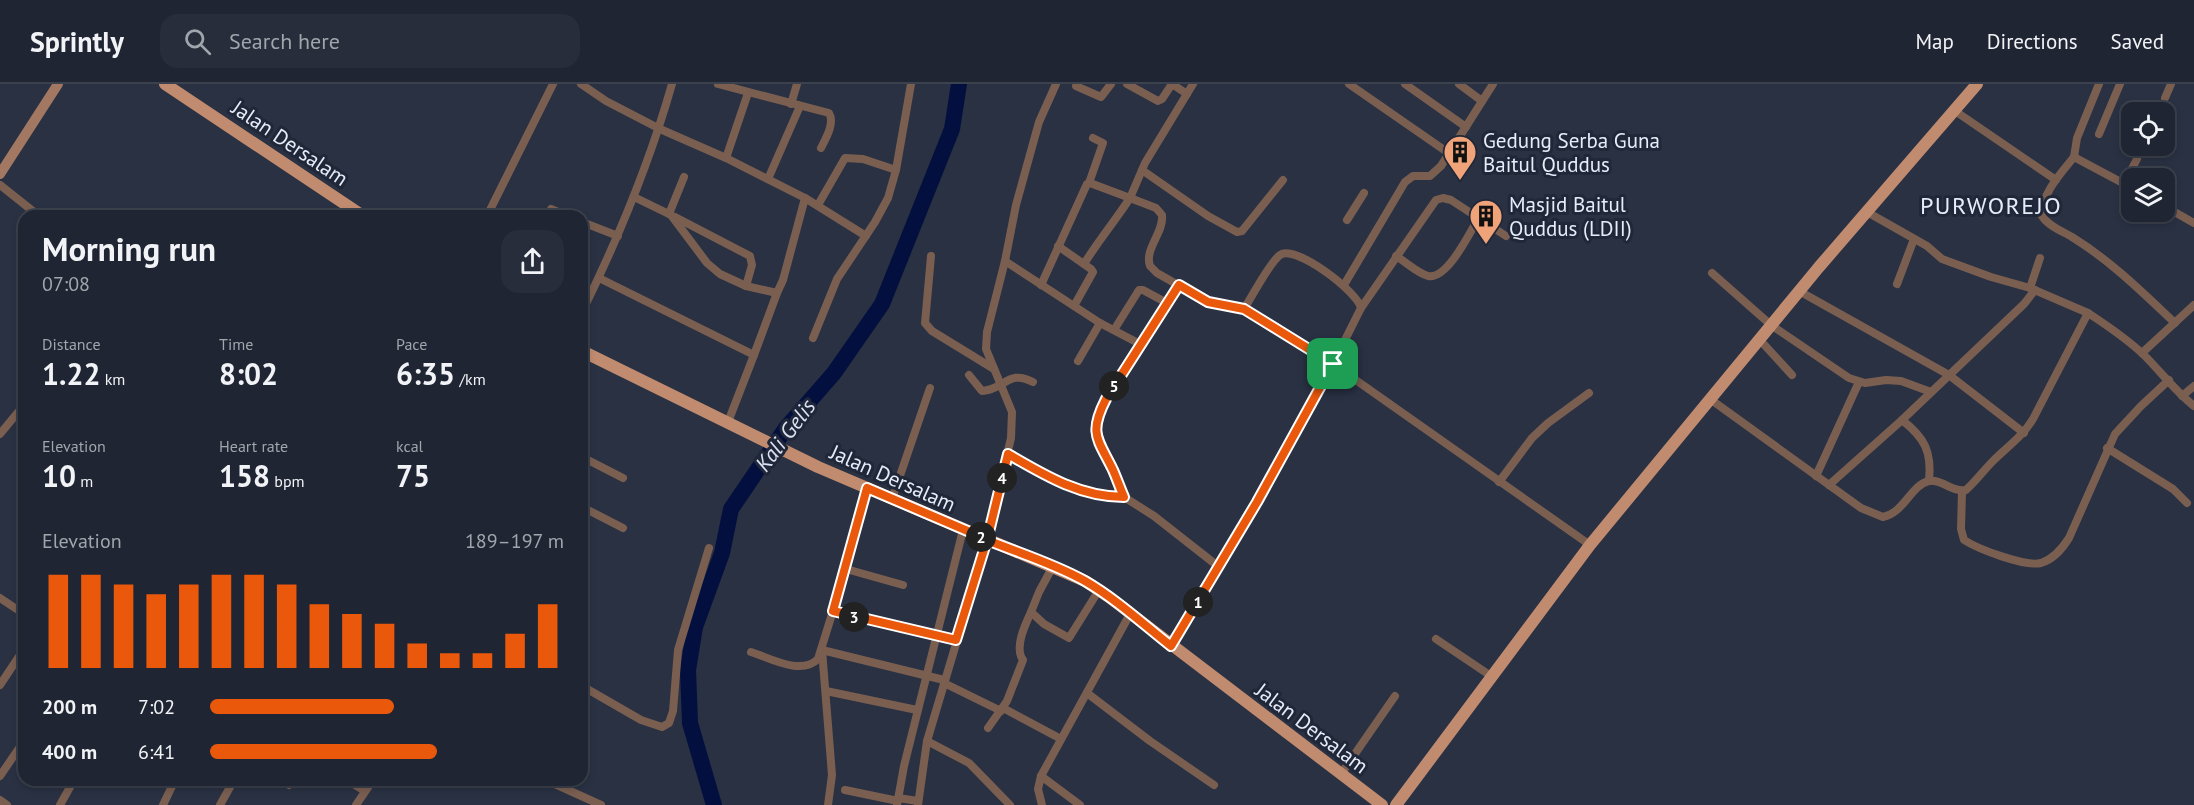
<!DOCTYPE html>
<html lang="en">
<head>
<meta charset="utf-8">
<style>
  body { margin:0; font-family:"PT Sans",sans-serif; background:#272d3a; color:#f1f3f6; height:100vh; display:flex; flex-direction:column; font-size:22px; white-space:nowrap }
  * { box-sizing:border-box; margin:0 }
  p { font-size:20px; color:#a1a5ac }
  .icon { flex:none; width:33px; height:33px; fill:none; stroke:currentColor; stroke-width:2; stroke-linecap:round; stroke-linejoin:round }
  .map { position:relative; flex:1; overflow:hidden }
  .side { position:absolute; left:18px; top:126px; width:570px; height:576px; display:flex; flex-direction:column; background:#1f2532; border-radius:18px; box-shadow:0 3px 9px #0003,0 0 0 2px #3c424d }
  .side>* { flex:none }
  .buttons { position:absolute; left:2121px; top:18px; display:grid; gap:12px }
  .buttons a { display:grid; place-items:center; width:54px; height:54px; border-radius:12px; background:#1f2532; box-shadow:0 3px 9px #0003,0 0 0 2px #3c424d; font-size:30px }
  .pin { position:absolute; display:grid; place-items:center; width:51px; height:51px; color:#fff; margin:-26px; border-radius:12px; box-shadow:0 3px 9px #0006 }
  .km { position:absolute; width:30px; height:30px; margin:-15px; border-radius:50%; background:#222; color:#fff; font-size:16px; line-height:30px; text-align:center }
  .round { display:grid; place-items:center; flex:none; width:63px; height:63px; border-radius:18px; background:#272d3a }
  .headline { display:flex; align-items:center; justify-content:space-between; height:102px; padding:0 24px }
  h1 { font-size:33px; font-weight:700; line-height:45px }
  .figures { display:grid; grid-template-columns:repeat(3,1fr); gap:9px; height:102px; padding:6px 24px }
  .figures div { display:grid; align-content:center }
  .figures b { font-size:30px; font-weight:700 }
  .figures small { font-size:16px; font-weight:400 }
  .figures p { font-size:16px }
  .chart { height:168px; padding:12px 24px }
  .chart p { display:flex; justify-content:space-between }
  .chart svg { width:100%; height:108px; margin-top:6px; stroke:#ea580c; stroke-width:6 }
  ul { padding:0 24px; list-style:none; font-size:20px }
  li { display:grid; grid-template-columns:96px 72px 1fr; align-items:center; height:45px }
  li i { height:15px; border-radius:8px; background:#ea580c }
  header { display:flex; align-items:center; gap:36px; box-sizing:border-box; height:84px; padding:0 30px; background:#1f2532; border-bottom:2px solid #3c424d }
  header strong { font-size:28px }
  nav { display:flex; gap:33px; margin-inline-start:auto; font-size:21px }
  .search { width:420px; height:54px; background:#272d3a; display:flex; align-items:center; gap:15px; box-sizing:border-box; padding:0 21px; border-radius:18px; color:#a1a5ac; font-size:22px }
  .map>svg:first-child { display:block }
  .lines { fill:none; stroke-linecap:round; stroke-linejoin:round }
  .river { stroke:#03103f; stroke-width:16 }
  .street { stroke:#7a5f51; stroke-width:8 }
  .secondary { stroke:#a27862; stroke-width:10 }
  .primary { stroke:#c18b6f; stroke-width:12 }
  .route-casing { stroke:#fff; stroke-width:12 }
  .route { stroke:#ea580c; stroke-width:8 }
  .labels { text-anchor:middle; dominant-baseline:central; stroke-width:6; stroke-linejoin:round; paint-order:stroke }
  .poi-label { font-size:21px; fill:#e6ecf8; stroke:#1f2738; text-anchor:start }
  .street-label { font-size:21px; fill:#e6ecf8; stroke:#1f2738 }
  .water-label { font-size:22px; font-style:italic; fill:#dae2f3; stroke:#1f2738 }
  .quarter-label { font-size:24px; letter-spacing:1.5px; fill:#e6ecf8; stroke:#1f2738 }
</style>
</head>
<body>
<header>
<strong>Sprintly</strong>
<div class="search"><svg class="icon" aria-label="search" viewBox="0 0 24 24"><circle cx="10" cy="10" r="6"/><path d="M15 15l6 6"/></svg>Search here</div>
<nav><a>Map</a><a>Directions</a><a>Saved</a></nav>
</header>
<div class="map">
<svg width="2194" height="721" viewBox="0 0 2194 721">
  <rect width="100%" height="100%" fill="#293143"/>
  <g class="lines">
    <path class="river" d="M714,721l-24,-82 -2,-53 7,-43 27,-74 9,-44 55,-81 48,-55 48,-69 70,-175 7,-45"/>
    <g class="street">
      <path d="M581,0l25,17 54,28 66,29 79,40 61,38"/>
      <path d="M718,0l111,29c6,10 -3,25 -8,35"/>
      <path d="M1127,0l31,17 4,-2 10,-15 15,10"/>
      <path d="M1193,0l-48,79 -15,35 26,10 6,7c2,18 -18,34 -12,51l7,7 51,29 36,7 89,55 257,181"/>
      <path d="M1349,0l101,70"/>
      <path d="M1405,0l61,43"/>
      <path d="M1459,0l23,17"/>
      <path d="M1076,2l25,11 10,-13"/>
      <path d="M2165,14l6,-14"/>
      <path d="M791,20l6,-20"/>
      <path d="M1955,27l101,69"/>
      <path d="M2099,50l21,-50"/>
      <path d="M2074,73l3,-19 22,-54"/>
      <path d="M726,74l22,-65"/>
      <path d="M1142,86l66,46 29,16 5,-1 41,-51"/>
      <path d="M768,95l32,-73"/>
      <path d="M1089,99l14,-40 -10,-5"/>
      <path d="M2124,100l13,-25"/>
      <path d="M0,101l39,31"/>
      <path d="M2132,104l-58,-31c-13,16 -33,37 -32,59 6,10 20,15 30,21 39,24 70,55 103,86"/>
      <path d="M634,113l37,18 36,48 13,11 26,12 31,7 -23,62"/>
      <path d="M818,121l27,-47 18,1 33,11"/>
      <path d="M2164,122l30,17"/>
      <path d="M551,125l16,7"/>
      <path d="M1867,128l60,34 15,13 49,18 39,11 58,25"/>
      <path d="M669,130l15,-37"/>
      <path d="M487,132l66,-132"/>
      <path d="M675,133l75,39 2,9 -6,21"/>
      <path d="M1347,136l17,-27"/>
      <path d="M582,138l36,14"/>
      <path d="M1058,162l33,23 2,3 -19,34"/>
      <path d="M931,172l-6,67 7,8 62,38"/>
      <path d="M1396,172c10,6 21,17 32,20 19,4 41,-42 50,-57"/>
      <path d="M1005,177l95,62 40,21"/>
      <path d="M1712,189l59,52 78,53 16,5 21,-3 15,1 30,11"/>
      <path d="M599,194l155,77 -26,67"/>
      <path d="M1897,200l17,-45"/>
      <path d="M1041,201l46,-101 3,-1 40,15c-15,23 -32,43 -46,66"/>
      <path d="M1179,201l-73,114c-8,14 -11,27 -8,43l26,55 30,19 65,51"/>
      <path d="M1344,201l61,-103 8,-6h17l11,-10 52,-82"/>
      <path d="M2030,204l10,-30"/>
      <path d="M1799,207l150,84 75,58"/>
      <path d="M777,209l6,-13 22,-82"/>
      <path d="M1361,224l75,-108 7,-2 8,2 55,36"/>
      <path d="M582,228c37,-75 67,-147 90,-228"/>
      <path d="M1114,246l25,-40h4l24,13"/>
      <path d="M813,254l24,-59 38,-57 13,-24 8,-28 15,-86"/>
      <path d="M1759,255l33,36"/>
      <path d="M2142,269l52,-48"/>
      <path d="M1078,277l22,-38"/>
      <path d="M969,291l13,16c24,-2 26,-22 51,-9"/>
      <path d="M2182,312l12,-10"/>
      <path d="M1710,315l151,109 22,9c21,-4 28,-32 46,-36 13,-2 24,12 37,9 10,-9 18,-20 27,-29 14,-14 29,-24 40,-42l55,-106c20,13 39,26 56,42 17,17 32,37 50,51"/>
      <path d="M1902,336c23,18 30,32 27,61"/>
      <path d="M0,350l24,-29"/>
      <path d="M2107,364l66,41 14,14"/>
      <path d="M1008,370c36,21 72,44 116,43"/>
      <path d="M582,373l41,21"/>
      <path d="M1816,392l43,-94"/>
      <path d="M1499,398l33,-44 16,-15 41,-30"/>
      <path d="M1829,401l73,-65 122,-116 11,-14"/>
      <path d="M1962,407l-1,38 3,11c14,9 61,27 77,23 13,-4 21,-14 28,-25l46,-104 26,-28 28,-26"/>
      <path d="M892,415l38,-111"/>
      <path d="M582,423l41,21"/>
      <path d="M1053,482l-14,26 -8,20 13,12 25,14 30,-48"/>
      <path d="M846,485l57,16"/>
      <path d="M0,514l24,16"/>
      <path d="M833,527l123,29"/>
      <path d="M1436,555l55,37"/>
      <path d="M1171,562l86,-144 76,-138 28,-56c-4,-17 -66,-64 -81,-53 -11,8 -28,42 -36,54"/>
      <path d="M751,568c19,6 50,24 67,7l28,-90 21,-81"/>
      <path d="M944,599l57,28"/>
      <path d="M0,601l24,-36"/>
      <path d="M582,602l59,34 21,7 7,-4 4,-12 5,-61 31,-102"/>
      <path d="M826,607l91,19"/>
      <path d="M1087,609l63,48 64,44"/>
      <path d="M1003,624l58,31"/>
      <path d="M988,644l19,-27 16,-41c-9,-12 2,-35 8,-48"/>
      <path d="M927,657l42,22 41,42"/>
      <path d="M1341,690l54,-78"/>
      <path d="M0,692l24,-35"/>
      <path d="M1041,692l39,29"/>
      <path d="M282,696l7,5"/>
      <path d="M347,696l18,11"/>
      <path d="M546,696l55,25"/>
      <path d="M845,706l53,11"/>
      <path d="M898,714l20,3"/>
      <path d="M0,716l7,5"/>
      <path d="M60,721l14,-25"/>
      <path d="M163,721l12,-25"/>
      <path d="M220,721l14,-25"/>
      <path d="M356,721l17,-25"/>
      <path d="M828,721l4,-30 -10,-125 122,30"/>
      <path d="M897,721l7,-39 59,-236"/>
      <path d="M918,721l9,-64 60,-201 24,-102 1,-26 -26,-63 1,-17 18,-71 11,-56 23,-83 17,-38"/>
      <path d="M1042,721l-4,-16 3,-13 89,-162"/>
    </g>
    <path class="secondary" d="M0,90l58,-90"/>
    <g class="primary">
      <path d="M165,0l198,132"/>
      <path d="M582,267l236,116 267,114 24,16 273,208"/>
      <path d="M1396,721l194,-260 229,-278 158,-183"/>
    </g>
  </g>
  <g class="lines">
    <defs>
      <path id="route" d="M1333,280l-76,138 -86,144c-28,-22 -55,-47 -86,-65 -30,-17 -66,-28 -98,-41l-3,-2 -117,-50 -34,123 123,29 31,-100 21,-86c36,21 72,43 116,43 -4,-9 -7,-18 -11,-27 -15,-31 -25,-36 -7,-71l73,-114 29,17 36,7 89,55"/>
    </defs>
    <use href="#route" class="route-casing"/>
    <use href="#route" class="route"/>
  </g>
  <defs>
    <symbol id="building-pin" viewBox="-11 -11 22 30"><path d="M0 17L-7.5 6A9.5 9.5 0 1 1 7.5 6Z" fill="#f0a279" stroke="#1f2738"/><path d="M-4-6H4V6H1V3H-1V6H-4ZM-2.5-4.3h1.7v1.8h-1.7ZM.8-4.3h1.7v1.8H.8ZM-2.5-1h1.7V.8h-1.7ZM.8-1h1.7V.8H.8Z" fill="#111"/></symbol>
  </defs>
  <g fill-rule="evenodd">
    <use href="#building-pin" x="1441" y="49" width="38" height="52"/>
    <use href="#building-pin" x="1467" y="113" width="38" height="52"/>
  </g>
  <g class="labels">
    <g class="poi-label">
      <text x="1483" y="56">Gedung Serba Guna<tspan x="1483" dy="24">Baitul Quddus</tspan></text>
      <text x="1509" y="120">Masjid Baitul<tspan x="1509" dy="24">Quddus (LDII)</tspan></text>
    </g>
    <g class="street-label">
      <text transform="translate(290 59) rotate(34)">Jalan Dersalam</text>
      <text transform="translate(893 394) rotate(24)">Jalan Dersalam</text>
      <text transform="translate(1312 644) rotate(37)">Jalan Dersalam</text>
    </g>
    <g class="water-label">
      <text transform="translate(785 351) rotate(-53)">Kali Gelis</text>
    </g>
    <g class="quarter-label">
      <text x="1991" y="121">PURWOREJO</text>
    </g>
  </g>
</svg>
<div class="buttons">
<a><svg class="icon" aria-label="locate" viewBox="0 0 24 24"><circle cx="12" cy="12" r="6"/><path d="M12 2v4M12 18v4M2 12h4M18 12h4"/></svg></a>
<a><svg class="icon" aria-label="layers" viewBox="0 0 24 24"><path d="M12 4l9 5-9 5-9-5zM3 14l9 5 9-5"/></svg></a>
</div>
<div class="pin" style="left:1333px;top:280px;background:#1e9e55"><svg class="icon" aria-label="arrive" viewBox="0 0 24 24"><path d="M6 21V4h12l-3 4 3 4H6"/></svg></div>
<b class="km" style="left:1198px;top:518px">1</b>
<b class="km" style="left:981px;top:453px">2</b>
<b class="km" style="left:854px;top:533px">3</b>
<b class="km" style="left:1002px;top:394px">4</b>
<b class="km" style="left:1114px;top:302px">5</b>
<section class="side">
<div class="headline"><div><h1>Morning run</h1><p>07:08</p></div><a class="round"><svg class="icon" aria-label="share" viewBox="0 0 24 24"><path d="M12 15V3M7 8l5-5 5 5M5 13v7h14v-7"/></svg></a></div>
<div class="figures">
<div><p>Distance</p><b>1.22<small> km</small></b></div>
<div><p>Time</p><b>8:02</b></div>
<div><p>Pace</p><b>6:35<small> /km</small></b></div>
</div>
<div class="figures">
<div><p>Elevation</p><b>10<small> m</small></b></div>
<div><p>Heart rate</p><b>158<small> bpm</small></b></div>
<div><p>kcal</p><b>75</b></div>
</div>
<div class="chart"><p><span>Elevation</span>189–197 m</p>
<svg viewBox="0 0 160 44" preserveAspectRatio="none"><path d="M5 44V6M15 44V6M25 44V10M35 44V14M45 44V10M55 44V6M65 44V6M75 44V10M85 44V18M95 44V22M105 44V26M115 44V34M125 44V38M135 44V38M145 44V30M155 44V18"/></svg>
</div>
<ul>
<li><b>200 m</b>7:02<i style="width:52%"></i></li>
<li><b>400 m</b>6:41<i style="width:64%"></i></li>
</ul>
</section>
</div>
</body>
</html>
